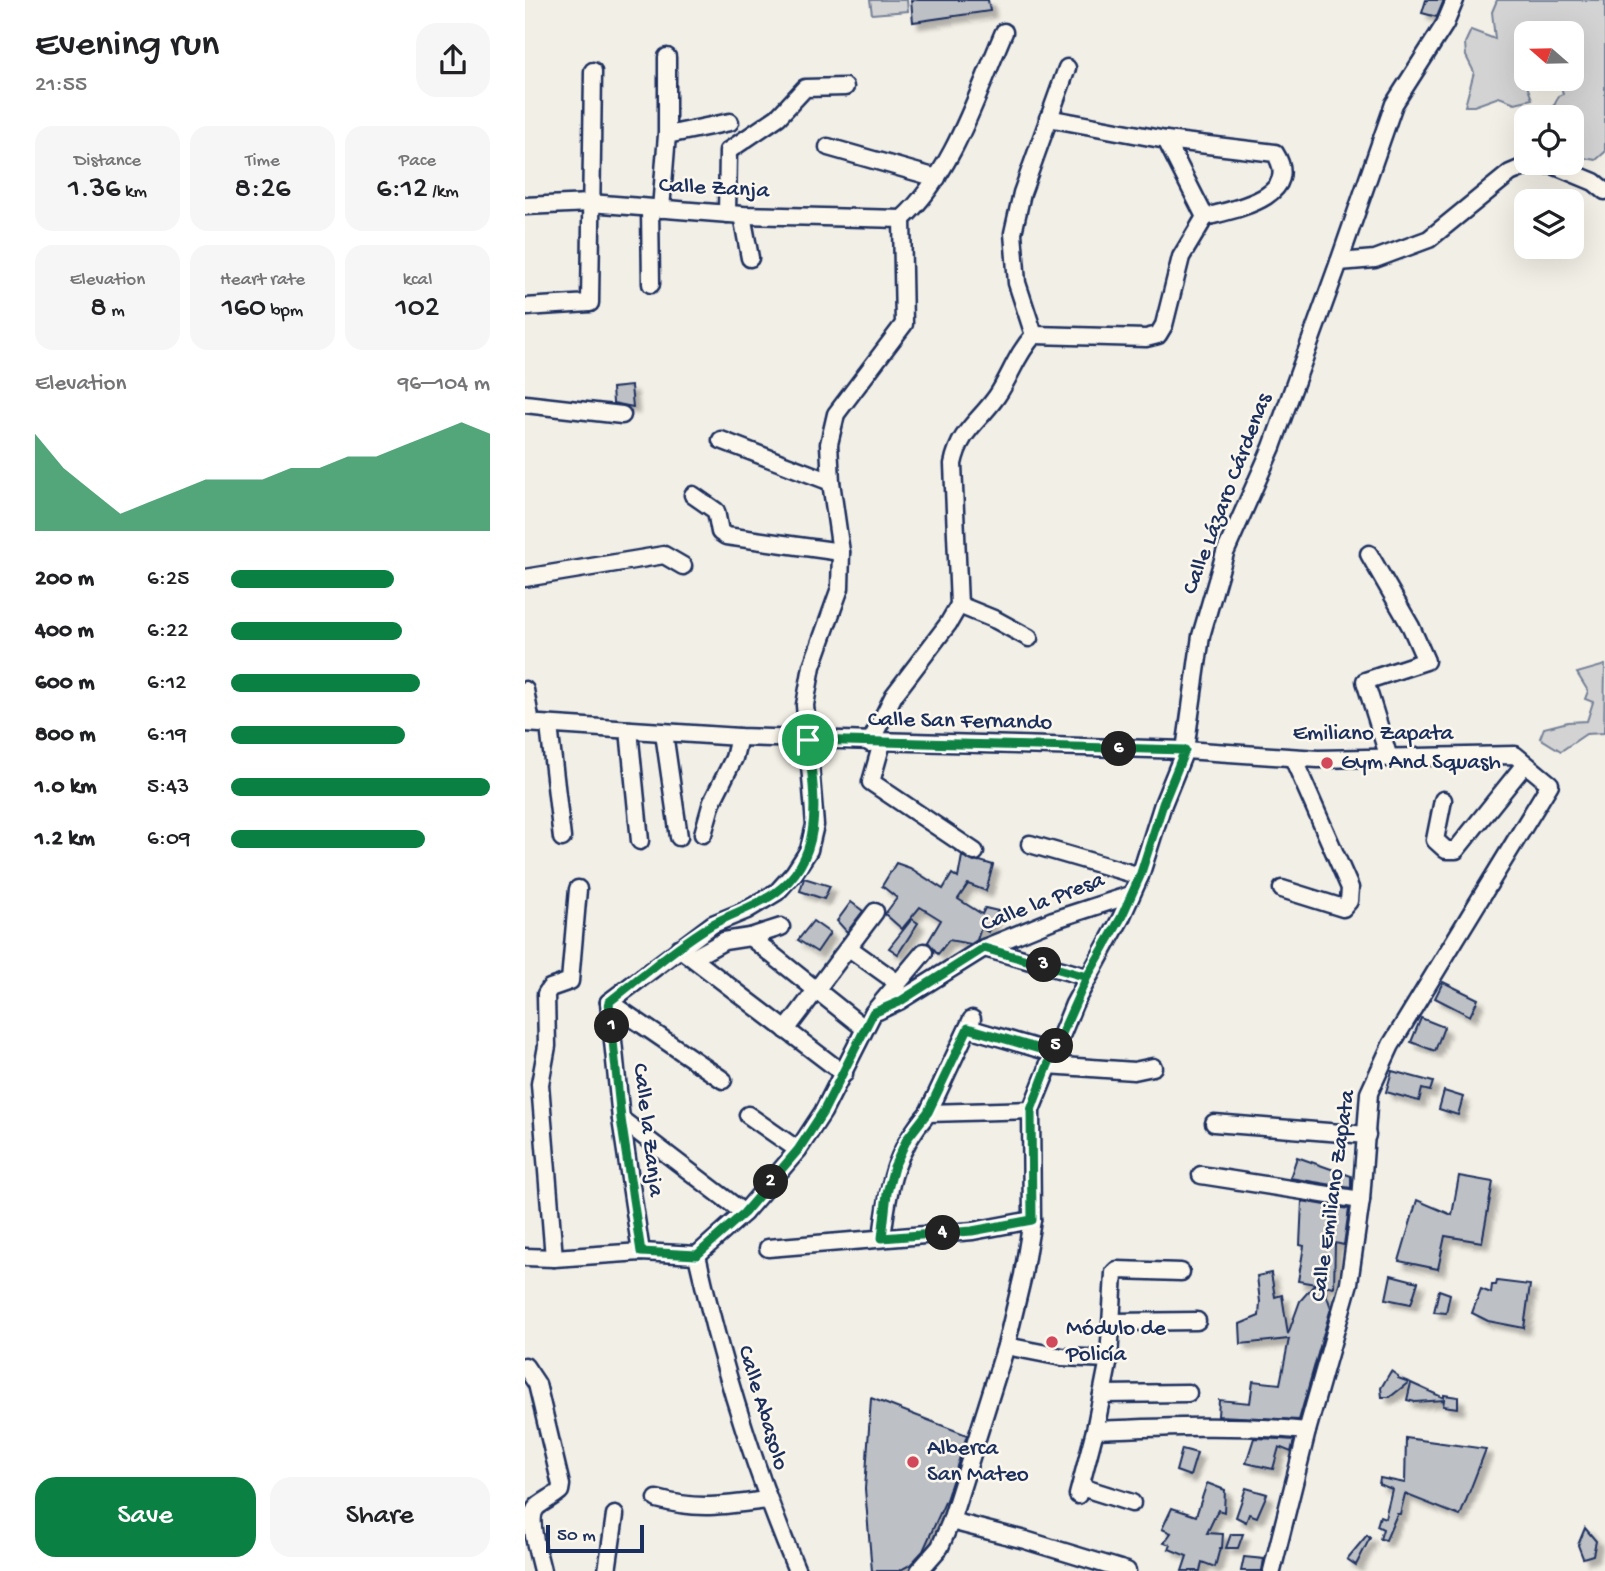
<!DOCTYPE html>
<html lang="en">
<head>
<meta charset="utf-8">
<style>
  body { margin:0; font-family:"Gochi Hand",sans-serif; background:#f6f6f6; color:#202124; height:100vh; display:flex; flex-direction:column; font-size:26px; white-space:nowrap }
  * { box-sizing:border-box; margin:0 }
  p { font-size:23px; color:#757577 }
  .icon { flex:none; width:38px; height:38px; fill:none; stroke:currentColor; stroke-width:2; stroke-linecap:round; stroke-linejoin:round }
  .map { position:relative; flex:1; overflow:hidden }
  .panel { display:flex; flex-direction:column; background:#fff; width:525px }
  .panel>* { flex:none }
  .needle { width:46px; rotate:290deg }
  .buttons { position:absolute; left:989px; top:21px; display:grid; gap:14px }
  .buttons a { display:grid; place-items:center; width:70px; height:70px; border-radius:14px; background:#fff; box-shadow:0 7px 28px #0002; font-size:35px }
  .scale { position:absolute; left:21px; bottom:18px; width:98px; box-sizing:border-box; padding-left:7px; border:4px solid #1b2f5e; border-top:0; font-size:19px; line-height:24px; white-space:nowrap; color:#1b2f5e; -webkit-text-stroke:5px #fbf7ec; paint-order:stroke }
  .pin { position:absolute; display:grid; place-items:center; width:60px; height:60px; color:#fff; margin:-30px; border:4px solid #fff; border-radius:50%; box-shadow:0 2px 7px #0007 }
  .km { position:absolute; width:35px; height:35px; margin:-18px; border-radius:50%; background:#222; color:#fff; font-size:19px; line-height:35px; text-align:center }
  .round { display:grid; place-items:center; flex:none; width:74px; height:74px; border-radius:21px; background:#f6f6f6 }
  .overview { display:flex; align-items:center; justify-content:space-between; height:119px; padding:0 35px }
  h1 { font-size:38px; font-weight:600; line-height:52px }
  .figures { display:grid; grid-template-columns:repeat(3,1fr); gap:10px; height:119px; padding:7px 35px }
  .figures div { display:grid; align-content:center; border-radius:18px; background:#f6f6f6; text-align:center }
  .figures b { font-size:30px; font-weight:600 }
  .figures small { font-size:19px; font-weight:400 }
  .figures p { font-size:19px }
  .chart { height:196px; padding:14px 35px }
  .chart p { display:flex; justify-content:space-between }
  .chart svg { width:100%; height:126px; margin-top:7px; fill:#0b8043; opacity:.7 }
  .button { display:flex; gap:14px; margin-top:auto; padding:14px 35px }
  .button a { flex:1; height:80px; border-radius:21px; background:#0b8043; color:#fff; font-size:28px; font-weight:600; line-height:80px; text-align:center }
  .button a+a { background:#f6f6f6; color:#202124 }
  ul { padding:0 35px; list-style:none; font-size:23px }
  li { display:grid; grid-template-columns:112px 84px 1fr; align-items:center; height:52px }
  li i { height:18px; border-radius:9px; background:#0b8043 }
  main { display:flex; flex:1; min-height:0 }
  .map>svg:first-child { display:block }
  .green { fill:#d2d3d2; stroke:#768198; stroke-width:2 }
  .building { fill:#bdc0c4; stroke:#1b2f5e; stroke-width:2; filter:url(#shadow) }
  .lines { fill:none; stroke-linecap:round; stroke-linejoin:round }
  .minor-casing { stroke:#1b2f5e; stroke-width:21 }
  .minor { stroke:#fbf7ec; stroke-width:16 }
  .route-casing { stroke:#fff; stroke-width:14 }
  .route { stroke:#0b8043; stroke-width:9 }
  .poi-dot { fill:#d1495b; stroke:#fbf7ec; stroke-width:2.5 }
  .labels { text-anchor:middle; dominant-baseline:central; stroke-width:5; stroke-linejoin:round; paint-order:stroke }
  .street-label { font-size:23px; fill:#1b2f5e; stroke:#fbf7ec }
  .poi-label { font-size:23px; fill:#1b2f5e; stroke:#fbf7ec; text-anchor:start }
</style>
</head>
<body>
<main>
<section class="panel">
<div class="overview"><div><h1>Evening run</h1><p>21:55</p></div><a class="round"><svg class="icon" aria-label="share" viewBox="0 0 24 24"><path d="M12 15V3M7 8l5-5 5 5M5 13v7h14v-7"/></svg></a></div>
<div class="figures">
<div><p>Distance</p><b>1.36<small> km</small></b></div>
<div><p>Time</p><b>8:26</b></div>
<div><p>Pace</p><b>6:12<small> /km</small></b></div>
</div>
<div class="figures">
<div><p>Elevation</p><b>8<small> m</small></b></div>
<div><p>Heart rate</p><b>160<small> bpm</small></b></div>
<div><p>kcal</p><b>102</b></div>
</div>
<div class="chart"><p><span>Elevation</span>96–104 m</p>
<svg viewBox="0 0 160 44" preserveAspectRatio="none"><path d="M0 44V10L10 22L20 30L30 38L40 34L50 30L60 26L70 26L80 26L90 22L100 22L110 18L120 18L130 14L140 10L150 6L160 10V44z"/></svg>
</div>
<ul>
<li><b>200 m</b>6:25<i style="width:63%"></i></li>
<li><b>400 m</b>6:22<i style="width:66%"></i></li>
<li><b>600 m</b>6:12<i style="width:73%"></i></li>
<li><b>800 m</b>6:19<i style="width:67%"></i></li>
<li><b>1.0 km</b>5:43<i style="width:100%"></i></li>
<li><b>1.2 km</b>6:09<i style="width:75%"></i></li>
</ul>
<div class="button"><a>Save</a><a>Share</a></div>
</section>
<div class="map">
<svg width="1080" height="1571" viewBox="0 0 1080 1571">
  <defs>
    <filter id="shadow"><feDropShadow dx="6" dy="6" stdDeviation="2" flood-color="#0004"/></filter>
  </defs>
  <rect width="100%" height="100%" fill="#f2efe6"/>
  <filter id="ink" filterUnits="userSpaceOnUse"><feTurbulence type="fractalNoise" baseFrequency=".0143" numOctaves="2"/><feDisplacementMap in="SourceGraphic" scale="14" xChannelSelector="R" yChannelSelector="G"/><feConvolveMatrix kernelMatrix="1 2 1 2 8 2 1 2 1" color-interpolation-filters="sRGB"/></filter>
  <g filter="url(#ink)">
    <g class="green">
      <path d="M345,0h37l1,11 -36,3z"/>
      <path d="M972,0h108v152l-9,8 -24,-4 -1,-39h-17l-4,-8 5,-5 3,-8 5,-2 -3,-12 11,-3v-46h-45l-2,45 8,21 -17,4 -16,-6 -25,9h-9l9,-34 -8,-16 -1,-13 6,-13 24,9 -3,-27z"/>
      <path d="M1080,665l-1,68 -18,1 -25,17 -21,-13 4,-10 24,-6 19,-1 6,-19 -8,-3 3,-8 -11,-18z"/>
    </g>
    <g class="building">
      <path d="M386,0h77l2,11 -77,11z"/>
      <path d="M901,0h18l-7,17 -15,-4z"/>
      <path d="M106,386l2,21 -20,-4 -1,-15z"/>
      <path d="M437,856l12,6 6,-1 13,4 -7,26 -18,-7 -10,15 24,15 3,-6 13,3 -10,21 -7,-4 -4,12 -6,4 -22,-4 -11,14 -10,-12 13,-22 -21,-13 -18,22 -17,-15 12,-16 -15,-12 14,-23 14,5 33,21 9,-15 6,4z"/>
      <path d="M279,878l26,8 -6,13 -24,-8z"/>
      <path d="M326,902l12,9 -16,21 -10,-11z"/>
      <path d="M387,919l6,4 -20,31 -9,-6z"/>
      <path d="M288,921l17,12 -13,19 -19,-12z"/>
      <path d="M918,982l35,17 -8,17 -35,-18z"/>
      <path d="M896,1018l23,9 -9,24 -24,-9z"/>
      <path d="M867,1071l41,11 -3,9 -8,-2 -3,12 -33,-9z"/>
      <path d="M919,1091l19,6 -5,18 -19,-6z"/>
      <path d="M772,1157l54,19v12l-61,-10z"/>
      <path d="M934,1176l34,6 -11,60 -37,-6 -7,33 -39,-8 18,-61 35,15z"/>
      <path d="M777,1201l47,8 -5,36 -9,-2 -1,44 -11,-2 8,23 -32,112 -81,-4 1,-16 31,3 3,-22 27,3 9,-45 -48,5 -1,-20 19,-8 1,-14 -3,-26 14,-3 4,24 7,-2 6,39 12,-33 15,-17 -17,-3 6,-35 -4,-1z"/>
      <path d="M866,1275l27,7 -7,22 -25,-5z"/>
      <path d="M972,1281l33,4 -6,43 -36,-7 -16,-8 9,-24 10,4 1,-8h4z"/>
      <path d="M914,1290l11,4 -4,19 -12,-1z"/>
      <path d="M866,1371l7,5v2l11,4 -19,15h-8l-1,-9z"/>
      <path d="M886,1383l33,15v-3l14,2v11l-15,-2 1,-6 -29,2 -8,-2z"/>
      <path d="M346,1398l96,37 -21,65 -23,51 -13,14 -11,6h-27l-7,-82z"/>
      <path d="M729,1438l26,1 14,1 -3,12 -12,-5 -6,22 -27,-6z"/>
      <path d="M881,1438l80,11 -26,67 -55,-22 -5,20h-3l-11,26 -6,-1 3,-10 -6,-3 3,-10 5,2 7,-29 -13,-5 1,-6 25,5z"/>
      <path d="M657,1449l15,4 -7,23 -14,-5z"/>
      <path d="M682,1483l18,7 -1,22 -6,-2 -11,23 16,1 -1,14h-2l-5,19 -13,-5 -2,9h-18l5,-15 -18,-7 2,-4 -7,-2 7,-10 -9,-4 10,-21 24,8z"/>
      <path d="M721,1488l21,6 -10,23 -8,-3 -3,8 -10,-5z"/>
      <path d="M1060,1528l11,13 -3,14 -10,3 -5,-13z"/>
      <path d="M706,1534h12l-5,14h-12z"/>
      <path d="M842,1535l3,3 -14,27 -9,-6z"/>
      <path d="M719,1557l20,2 -2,12h-21z"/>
    </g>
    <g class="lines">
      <defs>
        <g id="minor">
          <path d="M523,118l118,22 109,13c28,44 -40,56 -70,64"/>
          <path d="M142,135l63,-13"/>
          <path d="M303,147l109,31"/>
          <path d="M0,206l65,-3 152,12 160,4"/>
          <path d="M125,209l1,75"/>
          <path d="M136,209l6,-74v-78"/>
          <path d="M202,214l1,-63 50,-34 27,-29 40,-1"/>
          <path d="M217,215l8,43"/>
          <path d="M814,262l36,-3 54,-20 81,-66 19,-8h24l41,17 11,9"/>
          <path d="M0,307l65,-4 3,-232"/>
          <path d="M509,335l112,3 12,-3 6,-10 17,-68 24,-40 -39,-77"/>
          <path d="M0,404l97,11"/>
          <path d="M196,440l110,42"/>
          <path d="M168,495l23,16 4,21 6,4 115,16"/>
          <path d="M844,554l42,73 15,34 -61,20 24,77"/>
          <path d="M0,578l139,-23 19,11"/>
          <path d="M434,605l37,15 33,18"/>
          <path d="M0,690l6,33"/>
          <path d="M0,723l214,14 446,13 133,9 197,-4 35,29 -159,261 -22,48 -8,107 -12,83 -42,148 -35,140"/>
          <path d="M24,726l13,112"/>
          <path d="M104,730l11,111"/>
          <path d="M139,733l15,104"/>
          <path d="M345,743l24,-48 54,-71 11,-19 -6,-141c7,-34 26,-42 44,-68 14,-21 19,-41 37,-61l-17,-52 -4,-50 9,-40 45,-125"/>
          <path d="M357,743l-11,39 104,70"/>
          <path d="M918,800l-8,40 11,10h10l69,-86"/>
          <path d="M178,834l9,-32 22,-44 5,-21"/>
          <path d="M505,844l110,32"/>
          <path d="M757,889l61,19 6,-7 1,-13 -57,-130"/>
          <path d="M225,937l114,91"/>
          <path d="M154,948l165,126"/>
          <path d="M324,948l49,35"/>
          <path d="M459,948l103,29"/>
          <path d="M168,958l31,-17 26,-4 31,-10"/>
          <path d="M84,1002l104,-78 34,-14 30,-18 17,-19 15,-23 6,-25 -10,-120 7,-39 28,-78 1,-36 -10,-70 -2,-38 7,-30 68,-90 -2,-105c51,-46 75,-125 102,-187"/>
          <path d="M84,1002l12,117 20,133"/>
          <path d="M84,1002l114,78"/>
          <path d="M353,1011l21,-10 85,-53 69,-28 77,-25"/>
          <path d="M443,1028l85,25"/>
          <path d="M261,1030l89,-118"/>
          <path d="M523,1065l86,6 19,-4"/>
          <path d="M403,1113l44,-94"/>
          <path d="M223,1115l50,35"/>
          <path d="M96,1119l123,94"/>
          <path d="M689,1123l153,12"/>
          <path d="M676,1175l160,25"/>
          <path d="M357,1238c6,-50 12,-86 46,-125l103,-3"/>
          <path d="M243,1248l205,-17 59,-11"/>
          <path d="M172,1255l47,-42 54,-63 25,-38 50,-99 51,-61"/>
          <path d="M172,1255c24,108 57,214 100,316"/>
          <path d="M0,1257l29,1 87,-6 56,3"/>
          <path d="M29,1258l-14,-174 7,-38 -1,-52 4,-6 20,-7 8,-92"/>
          <path d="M588,1322l84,-1"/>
          <path d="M481,1346l56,11 47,2"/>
          <path d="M0,1366l12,18 24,101 -1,6c-7,6 -16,10 -23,16 -11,11 2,49 5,64"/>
          <path d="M577,1394l86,-1"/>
          <path d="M570,1430c71,-3 141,-6 212,1"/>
          <path d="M556,1487l51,16"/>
          <path d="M553,1495l17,-65 14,-71 5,-86 3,-3 64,2"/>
          <path d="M132,1499c42,12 69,6 110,1"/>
          <path d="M426,1521l74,19 102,31"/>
          <path d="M82,1571l8,-56"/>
          <path d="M394,1571l21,-24 11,-26 55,-175 17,-71 9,-55 -1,-110 43,-106 47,-86 19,-42 23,-72 22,-54 16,-114 24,-83 47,-106 67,-185 55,-158 51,-80 10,-24"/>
        </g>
      </defs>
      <use href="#minor" class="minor-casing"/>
      <use href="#minor" class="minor"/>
    </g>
  </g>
  <g class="lines" filter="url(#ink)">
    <defs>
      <path id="route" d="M283,740c6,54 19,116 -33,153 -20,14 -42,20 -62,31 -37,22 -70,52 -104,78l12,117 20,133 56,3 47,-42 54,-63 25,-38 50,-99 26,-11 85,-54 103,29 -39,88 -17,45 1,110 -60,11 -90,7 5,-45 7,-26 13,-28 21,-27 40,-84 85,25 34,-76 34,-59 19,-42 23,-72 22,-54 -377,-10"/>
    </defs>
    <use href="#route" class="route-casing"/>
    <use href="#route" class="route"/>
  </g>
  <g class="poi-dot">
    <circle cx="802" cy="763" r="7"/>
    <circle cx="527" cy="1342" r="7"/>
    <circle cx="388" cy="1462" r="7"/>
  </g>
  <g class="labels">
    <g class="street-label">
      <text transform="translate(189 189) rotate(3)">Calle Zanja</text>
      <text transform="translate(703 494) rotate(-69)">Calle Lázaro Cárdenas</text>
      <text transform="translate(435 722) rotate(1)">Calle San Fernando</text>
      <text x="848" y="734">Emiliano Zapata</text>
      <text transform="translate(518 903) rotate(-21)">Calle la Presa</text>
      <text transform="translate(122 1130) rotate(83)">Calle la Zanja</text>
      <text transform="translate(809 1196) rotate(-82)">Calle Emiliano Zapata</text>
      <text transform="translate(237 1408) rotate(73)">Calle Abasolo</text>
    </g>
    <g class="poi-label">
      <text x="816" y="763">Gym And Squash</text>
      <text x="541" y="1329">Módulo de<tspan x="541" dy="26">Policía</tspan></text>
      <text x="402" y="1449">Alberca<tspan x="402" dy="26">San Mateo</tspan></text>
    </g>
  </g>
</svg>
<div class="buttons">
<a><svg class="needle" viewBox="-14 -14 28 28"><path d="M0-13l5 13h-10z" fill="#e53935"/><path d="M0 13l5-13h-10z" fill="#757577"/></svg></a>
<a><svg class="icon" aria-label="locate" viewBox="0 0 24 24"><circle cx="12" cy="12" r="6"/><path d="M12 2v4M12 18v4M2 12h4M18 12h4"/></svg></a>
<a><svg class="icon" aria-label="layers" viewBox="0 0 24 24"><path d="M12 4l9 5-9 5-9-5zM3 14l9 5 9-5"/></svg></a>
</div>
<div class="scale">50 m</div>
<div class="pin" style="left:283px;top:740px;background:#1e9e55"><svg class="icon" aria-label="arrive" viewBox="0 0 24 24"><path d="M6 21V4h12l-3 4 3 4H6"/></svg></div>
<b class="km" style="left:87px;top:1026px">1</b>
<b class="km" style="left:246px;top:1182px">2</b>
<b class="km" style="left:519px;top:965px">3</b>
<b class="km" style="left:418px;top:1233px">4</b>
<b class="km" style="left:531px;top:1046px">5</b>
<b class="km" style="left:594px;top:749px">6</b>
</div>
</main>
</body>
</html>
